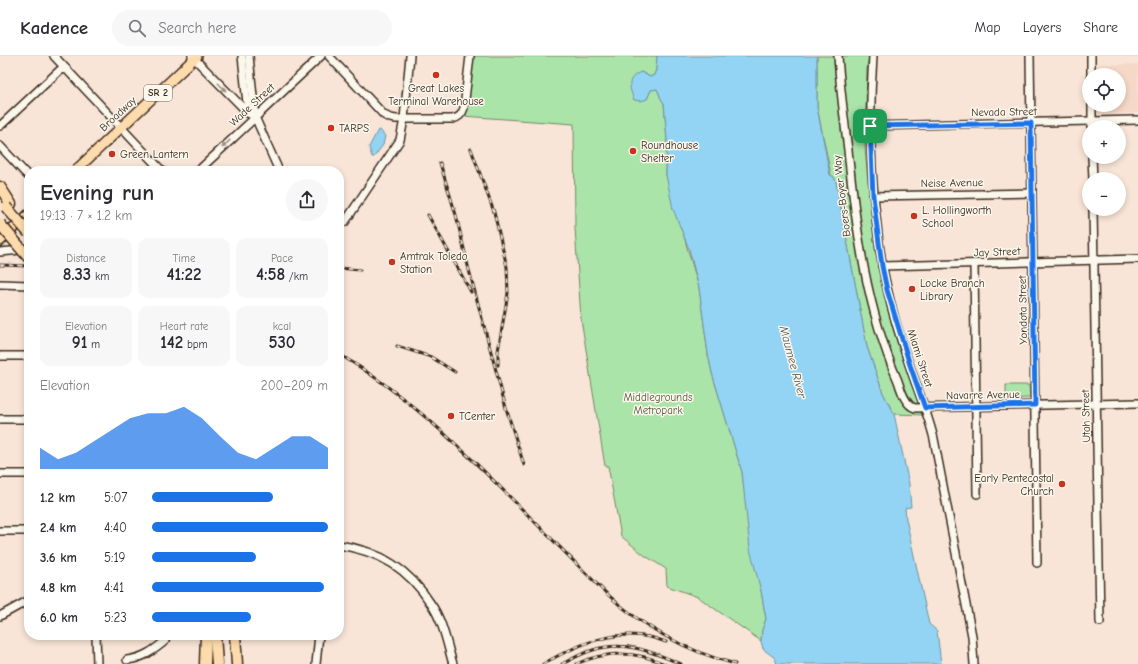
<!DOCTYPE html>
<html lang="en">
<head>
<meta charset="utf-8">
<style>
  body { margin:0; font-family:"Comic Neue",sans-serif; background:#f7f7f7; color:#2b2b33; height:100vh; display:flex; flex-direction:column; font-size:15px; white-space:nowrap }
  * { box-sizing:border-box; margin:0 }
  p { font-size:13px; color:#7c7c81 }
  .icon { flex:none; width:22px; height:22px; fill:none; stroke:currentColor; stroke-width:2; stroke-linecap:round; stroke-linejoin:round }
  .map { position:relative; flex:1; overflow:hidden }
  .details { position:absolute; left:24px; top:110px; width:320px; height:474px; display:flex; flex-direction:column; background:#fff; border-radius:16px; box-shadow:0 2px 6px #0003 }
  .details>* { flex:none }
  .tools { position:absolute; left:1082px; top:12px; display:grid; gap:8px }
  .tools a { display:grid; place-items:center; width:44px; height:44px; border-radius:50%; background:#fff; box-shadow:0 2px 6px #0003; font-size:20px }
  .pin { position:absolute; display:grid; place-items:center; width:34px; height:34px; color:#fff; margin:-17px; border-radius:8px; box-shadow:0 2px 6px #0006 }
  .round { display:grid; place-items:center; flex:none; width:42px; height:42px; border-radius:21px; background:#f7f7f7 }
  .head { display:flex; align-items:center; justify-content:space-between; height:68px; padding:0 16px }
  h1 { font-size:22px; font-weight:600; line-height:30px }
  .figures { display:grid; grid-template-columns:repeat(3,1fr); gap:6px; height:68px; padding:4px 16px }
  .figures div { display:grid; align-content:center; border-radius:10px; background:#f7f7f7; text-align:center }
  .figures b { font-size:17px; font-weight:600 }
  .figures small { font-size:11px; font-weight:400 }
  .figures p { font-size:11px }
  .chart { height:112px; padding:8px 16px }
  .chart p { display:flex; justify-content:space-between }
  .chart svg { width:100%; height:72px; margin-top:4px; fill:#1a73e8; opacity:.7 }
  ul { padding:0 16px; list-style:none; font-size:13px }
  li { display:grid; grid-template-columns:64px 48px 1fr; align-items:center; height:30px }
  li i { height:10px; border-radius:5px; background:#1a73e8 }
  header { display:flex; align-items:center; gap:24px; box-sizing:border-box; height:56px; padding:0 20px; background:#fff; border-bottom:1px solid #e1e1e2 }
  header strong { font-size:19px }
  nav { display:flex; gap:22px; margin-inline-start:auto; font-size:14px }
  .search { width:280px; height:36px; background:#f7f7f7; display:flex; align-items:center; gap:10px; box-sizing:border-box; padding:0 14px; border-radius:22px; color:#7c7c81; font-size:15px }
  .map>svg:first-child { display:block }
  .built { fill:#f6d8c8 }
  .green { fill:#abe4a9; stroke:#738764 }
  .water { fill:#93d4f4; stroke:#70909e }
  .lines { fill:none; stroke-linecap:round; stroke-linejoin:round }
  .minor-casing { stroke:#3b2a1e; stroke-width:10 }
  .major-casing { stroke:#3b2a1e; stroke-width:12 }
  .highway-casing { stroke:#3b2a1e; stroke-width:13 }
  .minor { stroke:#fbf7ec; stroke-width:7 }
  .major { stroke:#fedbac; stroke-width:9 }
  .highway { stroke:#fedbac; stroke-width:10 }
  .rail-casing { stroke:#3b2a1e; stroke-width:3 }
  .rail { stroke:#fbf7ec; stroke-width:1.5; stroke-dasharray:4.5; stroke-linecap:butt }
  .highway-bridge-casing { stroke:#3b2a1e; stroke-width:13; stroke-linecap:butt }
  .highway-bridge { stroke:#fedbac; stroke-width:10 }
  .oneway { fill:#9b9085 }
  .route-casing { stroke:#fff; stroke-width:8 }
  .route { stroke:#1a73e8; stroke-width:5 }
  .poi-dot { fill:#c8321e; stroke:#fbf7ec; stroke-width:1.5 }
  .labels { text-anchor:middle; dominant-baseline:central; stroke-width:3; stroke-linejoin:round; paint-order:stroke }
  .shield { fill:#fbf7ec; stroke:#75685c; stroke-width:1 }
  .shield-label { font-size:10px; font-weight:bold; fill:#3b2a1e }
  .poi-label { font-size:11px; fill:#3b2a1e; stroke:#fbf7ec; text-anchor:start }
  .street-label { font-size:11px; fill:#3b2a1e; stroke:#fbf7ec }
  .park-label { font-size:11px; fill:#575841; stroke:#fbf7ec }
  .water-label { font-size:12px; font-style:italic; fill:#515454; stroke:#fbf7ec }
</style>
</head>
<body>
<header>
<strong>Kadence</strong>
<div class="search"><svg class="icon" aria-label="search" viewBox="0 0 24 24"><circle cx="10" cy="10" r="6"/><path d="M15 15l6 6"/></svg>Search here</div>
<nav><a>Map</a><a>Layers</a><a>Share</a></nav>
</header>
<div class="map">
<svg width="1138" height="608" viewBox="0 0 1138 608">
  <rect width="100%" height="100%" fill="#f8e5d7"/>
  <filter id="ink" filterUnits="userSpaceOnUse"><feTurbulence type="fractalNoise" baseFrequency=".025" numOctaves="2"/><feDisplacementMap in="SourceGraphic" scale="8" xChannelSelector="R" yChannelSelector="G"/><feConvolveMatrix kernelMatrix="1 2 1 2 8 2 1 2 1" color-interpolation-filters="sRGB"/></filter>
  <g filter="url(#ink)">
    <path class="built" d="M1138,8v49l-40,1v-9h21v-30h-22v-10z"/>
    <g class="green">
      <path d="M469,0h188l-1,14 -2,5 -4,2 -9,-5 6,27 4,-9 6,-1c3,5 3,10 7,14l3,38 -1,34 33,113 9,66 4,19 30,99 4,32 20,115 -4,11 -1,11 -63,-44 -31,-11 -1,-17 -22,-14 -23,-19 -13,-70h-3l-24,-147 -6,-91 -1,-104 -111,-8z"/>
      <path d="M817,0h52l-2,12 -2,81 7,74 16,87 36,105 -30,-1 -11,-21 -16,-46 -31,-165 -5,-7 -14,-68z"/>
      <path d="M1006,329h23l1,13 -24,1z"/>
    </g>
    <g class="water">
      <path d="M657,0h160v51l13,68 4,2 2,5 31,165 16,46 11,21 15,70 2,23 -6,1 1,11 23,105 8,7 4,33h-164l-2,-6 -12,-9 -2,-8 1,-11 4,-11 -5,-28 -11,-42 -8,-77 -30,-99 -4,-19 -9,-66 -10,-39 -16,-40 -7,-34 1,-34 -3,-38c-4,-4 -4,-9 -7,-14l-6,1 -4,9 -6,2 -7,-1c-5,-13 -8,-22 7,-28l9,5 4,-2 2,-5z"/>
      <path d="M378,74h2l5,6 -2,9 -9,12h-2l-3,-10z"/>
    </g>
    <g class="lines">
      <defs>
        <g id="minor">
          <path d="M54,0l108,115"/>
          <path d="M192,0l56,57 7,4"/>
          <path d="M242,0l6,57"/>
          <path d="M249,0l6,61 24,54"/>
          <path d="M329,0l55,59 6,3 6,1h56c7,-1 10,-4 12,-11l6,-52"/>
          <path d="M838,0c2,31 6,62 10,94 8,78 18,158 50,231 3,9 7,24 17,27l223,-5"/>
          <path d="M873,0c-4,57 -3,113 4,169 2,22 5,42 10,63 6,27 14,53 23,79 8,24 18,47 24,72l38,197 2,28"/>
          <path d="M1030,0l7,507"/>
          <path d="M1091,0v19"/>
          <path d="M1092,49v22"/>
          <path d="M0,70l60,-56 6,-1"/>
          <path d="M870,70l268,-6"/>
          <path d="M0,90l29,31"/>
          <path d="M1092,101l1,22"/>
          <path d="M198,115l123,-115"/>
          <path d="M873,140l159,-3"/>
          <path d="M1093,153l7,413"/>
          <path d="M339,166h6l55,-82 4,-21 6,-63"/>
          <path d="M0,196l21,-2 8,-2"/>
          <path d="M974,208l3,230"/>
          <path d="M882,210l256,-7"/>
          <path d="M0,228l29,1"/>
          <path d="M0,300h29"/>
          <path d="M0,363h29"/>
          <path d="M0,418h29"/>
          <path d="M0,475h29"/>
          <path d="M339,489c41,6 70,24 92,59 12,17 16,40 22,60"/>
          <path d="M0,560l29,-16"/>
          <path d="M96,579l1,29"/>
          <path d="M127,604c16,-2 26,-9 38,-19l1,-6"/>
          <path d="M316,608l3,-29"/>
        </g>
        <g id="major">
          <path d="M75,115l122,-115"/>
          <path d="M0,185l29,-27"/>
        </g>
        <g id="highway">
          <path d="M0,131l11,17"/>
          <path d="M215,579l2,29"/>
          <path d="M235,579l2,29"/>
          <path d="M205,608l1,-29"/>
        </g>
      </defs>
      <use href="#minor" class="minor-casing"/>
      <use href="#major" class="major-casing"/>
      <use href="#highway" class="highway-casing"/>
      <use href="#minor" class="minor"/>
      <use href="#major" class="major"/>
      <use href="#highway" class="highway"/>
      <defs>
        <g id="rail">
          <path d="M471,93l23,63 13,55 1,26 -10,58v14"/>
          <path d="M440,107l16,52 13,55 37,138 18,57"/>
          <path d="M428,159l43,77"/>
          <path d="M0,209l29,1"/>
          <path d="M339,212l21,2"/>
          <path d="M397,290l34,11 24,15"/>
          <path d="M339,298c64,38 117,89 169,141 32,32 64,65 97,97 36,34 81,59 130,72"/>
          <path d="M543,608c38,-22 80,-39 123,-22"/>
          <path d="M562,608c10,-5 20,-11 31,-14 32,-10 60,2 88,14"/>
          <path d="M576,608c29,-13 60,-13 89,0"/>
        </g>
      </defs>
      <use href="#rail" class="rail-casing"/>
      <use href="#rail" class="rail"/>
      <defs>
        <g id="highway-bridge">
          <path d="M6,151l23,26"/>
          <path d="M0,168l29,34"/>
        </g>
      </defs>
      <use href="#highway-bridge" class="highway-bridge-casing"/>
      <use href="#highway-bridge" class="highway-bridge"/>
    </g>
    <defs><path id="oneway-solid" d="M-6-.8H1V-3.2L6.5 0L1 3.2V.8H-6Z"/></defs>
    <g class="oneway">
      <use href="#oneway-solid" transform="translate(222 31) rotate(46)"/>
      <use href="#oneway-solid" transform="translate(226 88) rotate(137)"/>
    </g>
  </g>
  <g class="lines" filter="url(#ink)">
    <defs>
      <path id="route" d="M1031,67l4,282 -110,3 -15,-43 -23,-75 -5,-24 -9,-70 -3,-70z"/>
    </defs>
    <use href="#route" class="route-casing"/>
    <use href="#route" class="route"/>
  </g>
  <g class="poi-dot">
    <circle cx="436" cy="19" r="4"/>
    <circle cx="331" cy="72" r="4"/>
    <circle cx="633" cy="95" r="4"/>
    <circle cx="112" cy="98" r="4"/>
    <circle cx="914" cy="160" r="4"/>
    <circle cx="392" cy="206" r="4"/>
    <circle cx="912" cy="233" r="4"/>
    <circle cx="451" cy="360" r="4"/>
    <circle cx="1062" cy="428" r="4"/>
  </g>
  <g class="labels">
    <rect class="shield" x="144" y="29" width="28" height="16" rx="3"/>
    <g class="shield-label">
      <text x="158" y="37">SR 2</text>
    </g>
    <g class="poi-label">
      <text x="436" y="32" text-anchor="middle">Great Lakes<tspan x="436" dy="13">Terminal Warehouse</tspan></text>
      <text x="339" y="72">TARPS</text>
      <text x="641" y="89">Roundhouse<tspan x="641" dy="13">Shelter</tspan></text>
      <text x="120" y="98">Green Lantern</text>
      <text x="922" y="154">L. Hollingworth<tspan x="922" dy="13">School</tspan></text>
      <text x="400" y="200">Amtrak Toledo<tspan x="400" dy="13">Station</tspan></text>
      <text x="920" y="227">Locke Branch<tspan x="920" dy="13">Library</tspan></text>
      <text x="459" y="360">TCenter</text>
      <text x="1054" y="422" text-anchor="end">Early Pentecostal<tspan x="1054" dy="13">Church</tspan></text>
    </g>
    <g class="street-label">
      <text transform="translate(252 49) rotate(-43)">Wade Street</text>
      <text transform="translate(1004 56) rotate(-1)">Nevada Street</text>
      <text transform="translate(118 58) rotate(-43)">Broadway</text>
      <text transform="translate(952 127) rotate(-1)">Neise Avenue</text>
      <text transform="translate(842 140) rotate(-97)">Boers-Boyer Way</text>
      <text transform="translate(997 196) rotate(-2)">Jay Street</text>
      <text transform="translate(1023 254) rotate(-91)">Yondota Street</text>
      <text transform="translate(920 302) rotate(72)">Miami Street</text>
      <text transform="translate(983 339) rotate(-1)">Navarre Avenue</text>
      <text transform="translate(1086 360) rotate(-91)">Utah Street</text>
    </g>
    <g class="park-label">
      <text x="658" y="341">Middlegrounds<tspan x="658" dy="13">Metropark</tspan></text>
    </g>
    <g class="water-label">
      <text transform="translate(793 306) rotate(75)">Maumee River</text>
    </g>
  </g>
</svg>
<div class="tools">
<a><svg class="icon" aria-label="locate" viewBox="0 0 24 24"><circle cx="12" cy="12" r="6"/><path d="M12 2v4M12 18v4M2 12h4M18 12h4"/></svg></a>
<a>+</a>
<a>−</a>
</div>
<div class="pin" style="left:870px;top:70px;background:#1e9e55"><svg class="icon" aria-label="arrive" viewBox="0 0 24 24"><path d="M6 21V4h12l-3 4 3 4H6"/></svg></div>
<section class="details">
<div class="head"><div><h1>Evening run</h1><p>19:13 · 7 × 1.2 km</p></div><a class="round"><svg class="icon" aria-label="share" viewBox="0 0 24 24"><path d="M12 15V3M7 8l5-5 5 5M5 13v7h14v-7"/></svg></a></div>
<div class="figures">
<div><p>Distance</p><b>8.33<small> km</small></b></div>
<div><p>Time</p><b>41:22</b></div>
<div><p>Pace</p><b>4:58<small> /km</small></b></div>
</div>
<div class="figures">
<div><p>Elevation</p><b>91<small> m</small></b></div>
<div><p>Heart rate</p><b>142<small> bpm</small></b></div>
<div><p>kcal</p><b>530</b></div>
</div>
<div class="chart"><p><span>Elevation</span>200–209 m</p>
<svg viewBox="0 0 160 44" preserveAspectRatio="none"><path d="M0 44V31L10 38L20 34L30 27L40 20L50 13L60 10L70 10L80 6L90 13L100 24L110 34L120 38L130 31L140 24L150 24L160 31V44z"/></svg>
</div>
<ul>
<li><b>1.2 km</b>5:07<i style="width:69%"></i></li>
<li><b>2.4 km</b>4:40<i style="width:100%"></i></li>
<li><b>3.6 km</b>5:19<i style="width:59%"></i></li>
<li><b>4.8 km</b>4:41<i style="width:98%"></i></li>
<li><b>6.0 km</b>5:23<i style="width:56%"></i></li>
</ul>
</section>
</div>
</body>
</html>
